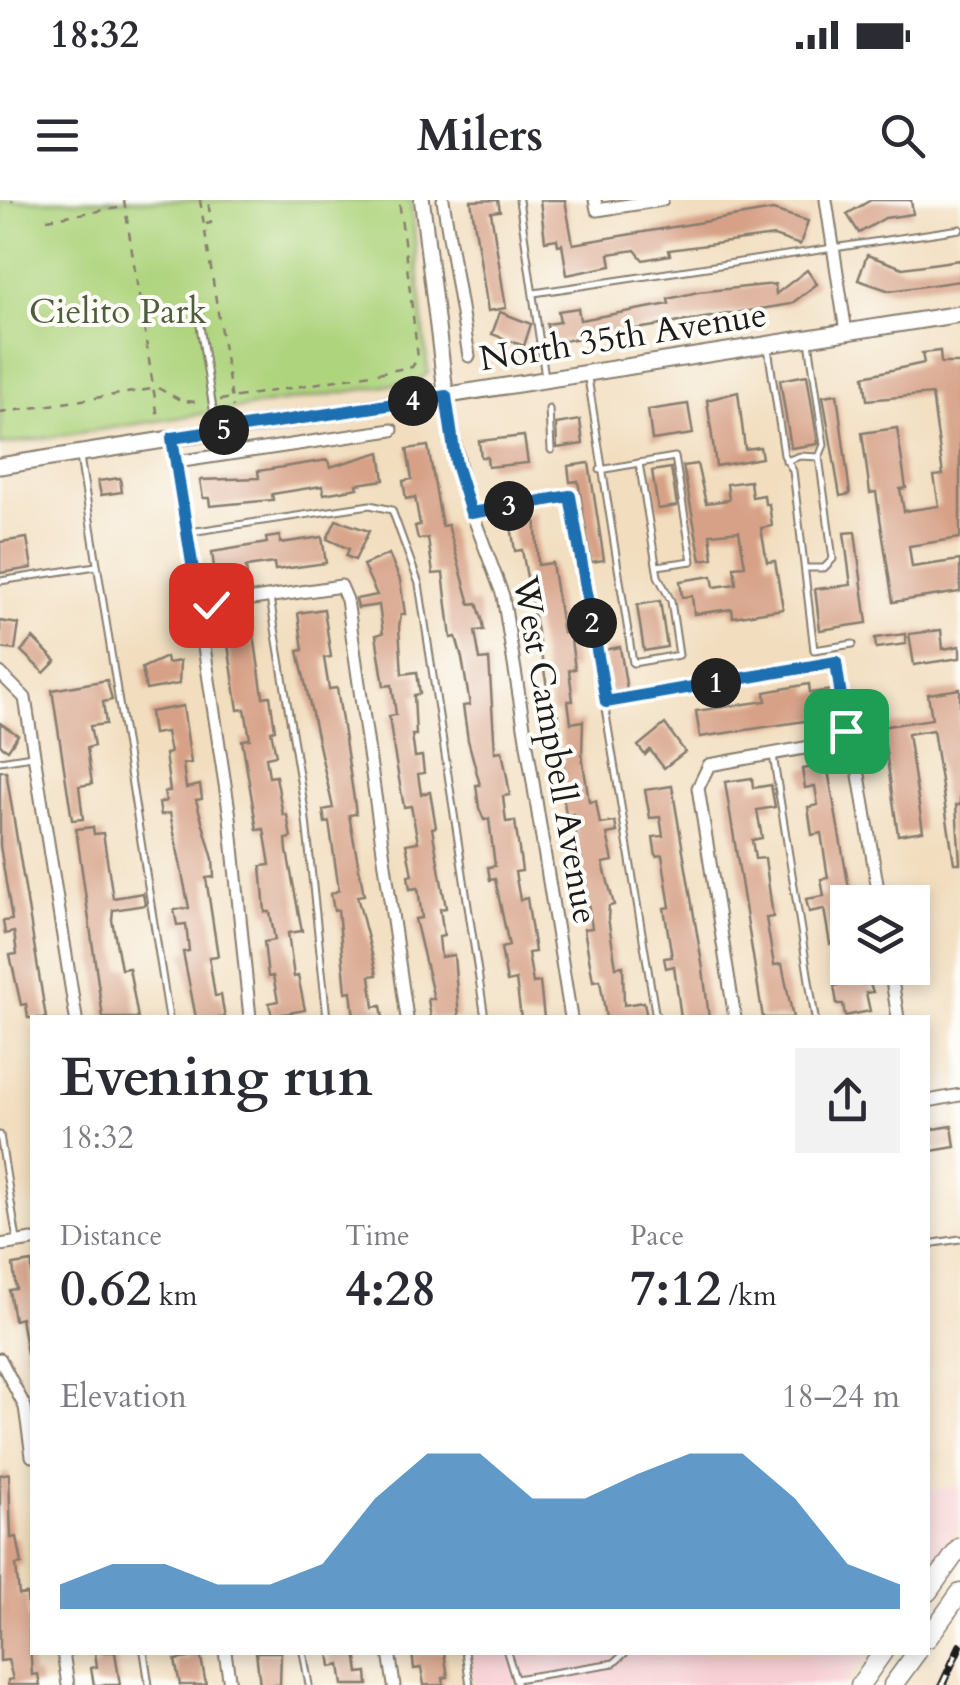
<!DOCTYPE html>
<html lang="en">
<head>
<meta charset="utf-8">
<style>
  body { margin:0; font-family:Cardo,serif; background:#f2f2f3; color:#2b2b33; height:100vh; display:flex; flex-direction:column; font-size:38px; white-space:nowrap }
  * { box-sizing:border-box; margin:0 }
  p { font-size:32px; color:#7c7c81 }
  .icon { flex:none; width:55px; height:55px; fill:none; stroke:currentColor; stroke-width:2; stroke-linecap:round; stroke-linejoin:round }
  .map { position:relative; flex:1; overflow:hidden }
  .details { position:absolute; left:30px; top:815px; width:900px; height:640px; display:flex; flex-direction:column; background:#fff; border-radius:0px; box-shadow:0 5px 15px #0003 }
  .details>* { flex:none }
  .tools { position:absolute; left:830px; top:685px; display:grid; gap:20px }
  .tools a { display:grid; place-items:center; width:100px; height:100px; border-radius:0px; background:#fff; box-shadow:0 5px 15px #0003; font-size:50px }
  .pin { position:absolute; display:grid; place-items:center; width:85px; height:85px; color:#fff; margin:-42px; border-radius:20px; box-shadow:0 5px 15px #0006 }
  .km { position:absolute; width:50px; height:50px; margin:-25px; border-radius:50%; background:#222; color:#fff; font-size:28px; line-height:50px; text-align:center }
  .round { display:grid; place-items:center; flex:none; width:105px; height:105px; border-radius:0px; background:#f2f2f3 }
  .head { display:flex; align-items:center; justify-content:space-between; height:170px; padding:0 30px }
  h1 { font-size:55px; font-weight:700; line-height:75px }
  .figures { display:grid; grid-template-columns:repeat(3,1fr); gap:15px; height:170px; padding:10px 30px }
  .figures div { display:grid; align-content:center }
  .figures b { font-size:50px; font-weight:700 }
  .figures small { font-size:28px; font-weight:400 }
  .figures p { font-size:28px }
  .chart { height:280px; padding:20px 30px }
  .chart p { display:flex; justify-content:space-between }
  .chart svg { width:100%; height:180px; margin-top:10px; fill:#1f6fb2; opacity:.7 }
  .status { display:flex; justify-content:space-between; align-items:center; height:70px; padding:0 50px; background:#fff; direction:ltr }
  .status svg { height:28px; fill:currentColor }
  header { display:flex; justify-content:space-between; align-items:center; height:130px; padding:0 30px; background:#fff; font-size:45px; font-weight:700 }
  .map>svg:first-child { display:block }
  .built { fill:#f7cfd4 }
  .green { fill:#aed47d; stroke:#65784c; stroke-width:2.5 }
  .building { fill:#d7a187 }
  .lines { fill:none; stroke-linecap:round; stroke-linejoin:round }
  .service-casing { stroke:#877d6e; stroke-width:9 }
  .minor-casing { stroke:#877d6e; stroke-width:15 }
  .tertiary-casing { stroke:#877d6e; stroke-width:18 }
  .secondary-casing { stroke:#877d6e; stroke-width:19 }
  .trunk-casing { stroke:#877d6e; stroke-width:21 }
  .path { stroke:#877d6e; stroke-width:2.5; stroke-dasharray:8 8; stroke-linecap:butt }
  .service { stroke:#fff; stroke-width:5 }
  .minor { stroke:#fff; stroke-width:11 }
  .tertiary { stroke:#fff; stroke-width:14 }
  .secondary { stroke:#fff; stroke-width:15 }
  .trunk { stroke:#fff; stroke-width:18 }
  .rail-casing { stroke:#1c1c1c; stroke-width:8 }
  .rail { stroke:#fdfcf7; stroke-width:4; stroke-dasharray:11; stroke-linecap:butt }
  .route-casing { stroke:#fff; stroke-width:20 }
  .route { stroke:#1f6fb2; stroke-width:12 }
  .labels { text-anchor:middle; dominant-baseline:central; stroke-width:8; stroke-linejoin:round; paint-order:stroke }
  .park-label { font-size:35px; fill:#4f5c3e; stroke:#fdfcf7 }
  .street-label { font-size:35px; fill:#1c1c1c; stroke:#fdfcf7 }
</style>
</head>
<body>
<div class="status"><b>18:32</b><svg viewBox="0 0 49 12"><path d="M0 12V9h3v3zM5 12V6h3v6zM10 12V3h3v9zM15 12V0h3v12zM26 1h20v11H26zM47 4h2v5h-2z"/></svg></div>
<header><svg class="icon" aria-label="menu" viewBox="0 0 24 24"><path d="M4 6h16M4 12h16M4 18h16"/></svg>Milers<svg class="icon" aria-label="search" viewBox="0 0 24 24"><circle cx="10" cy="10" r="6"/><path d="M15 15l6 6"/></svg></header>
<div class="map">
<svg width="960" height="1485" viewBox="0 0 960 1485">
  <rect width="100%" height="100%" fill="#fdfcf7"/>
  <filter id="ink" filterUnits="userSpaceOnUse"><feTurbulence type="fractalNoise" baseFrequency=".01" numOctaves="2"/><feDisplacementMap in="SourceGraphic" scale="20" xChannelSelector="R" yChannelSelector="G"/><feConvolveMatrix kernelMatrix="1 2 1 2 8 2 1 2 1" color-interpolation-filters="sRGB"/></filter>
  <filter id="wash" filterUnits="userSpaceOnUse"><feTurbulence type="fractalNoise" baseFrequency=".0048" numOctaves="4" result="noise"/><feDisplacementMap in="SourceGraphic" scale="40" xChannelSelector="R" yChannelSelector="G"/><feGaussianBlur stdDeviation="2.25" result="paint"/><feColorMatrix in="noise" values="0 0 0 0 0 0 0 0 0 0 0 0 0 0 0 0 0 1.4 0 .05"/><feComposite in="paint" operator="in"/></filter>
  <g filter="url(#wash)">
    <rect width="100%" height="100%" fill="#f2debf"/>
    <g class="built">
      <path d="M960,1286v40l-32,44v-79z"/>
      <path d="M469,1453h399l-24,32h-370z"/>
    </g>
    <path class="green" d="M0,0h411l17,173 -10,8 -418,64z"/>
    <g id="blocks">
      <g class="building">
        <path d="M498,0l2,11 -9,1 15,96 -18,3 -17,-110z"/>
        <path d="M540,0h25l8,44 200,-34 35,11 -8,24 -26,-9 -105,14 1,5 -27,5 -8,-10 -26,4 2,12 -44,9 -5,-31 -4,1 -1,-6 -12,2z"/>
        <path d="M871,0h40l2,14 -28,4 -26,15 -12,-19z"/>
        <path d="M867,55l36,13 57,-8v21l-70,10 -32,-11z"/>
        <path d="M807,70l10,14 -26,20 -241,39 -3,-19 13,-2 -2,-11 20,-3 2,12 89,-16 -1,-5 30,-7 77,-8 1,10z"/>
        <path d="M500,112l31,12 -7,22 -32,-12z"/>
        <path d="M940,151l1,12h19v175l-51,8 3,21 48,-7v32l-67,10 -17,-110 -6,1 -8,-60 35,-5 9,60 -6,1 4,22 35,-5 -5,-30 9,-1 -11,-81 -65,6 -3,-24 60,-13 -2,-10z"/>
        <path d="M807,175l11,69 -27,4 -11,-68z"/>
        <path d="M738,192l7,57 15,-2 2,11 -46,8 -9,-66z"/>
        <path d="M837,194l13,100 -10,2 -17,-100z"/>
        <path d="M688,204l5,30 -41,6 -4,-30z"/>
        <path d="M580,220l3,24 -26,4 -1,-24z"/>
        <path d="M524,236l4,27 -40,4 -1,-10h-6l-2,-16z"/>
        <path d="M428,246l14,80 6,-1 22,79 7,-1 5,16 2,11 -9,1 5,29 9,-1 6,93 7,-1 5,26 3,18 -7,1 3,26 9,-1 7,50 -7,1 5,28 7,-2 8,54 -7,1 5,30 7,-1 4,36h-23l-5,-38 -9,2 -6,-34 8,-2 -14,-67 -5,1 -2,-13 7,-1 -6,-47 -5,1 -5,-12 -3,-23h4l-12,-45 -5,-34 7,-1 -8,-47 -6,-21 -5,1 -8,-65 -10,1 -5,-36 -10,1 -3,-13 5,-1 -5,-28 -9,2 -3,-18 9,-2 -5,-30z"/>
        <path d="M380,252l4,28 -27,4 1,4 -34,6 -2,-8 -50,8 1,6 -63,6 -1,-8h-6l-3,-18 59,-2 -1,-7 70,-11 2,7z"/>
        <path d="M589,263l15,97 -13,2 -13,-81 -8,1 -2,-16z"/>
        <path d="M697,264l9,39 23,-3 -2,-16 23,-3 2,16 12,-2 1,9h4l3,22 -11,2 6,34 8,-1 8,48 -50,8 -1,-8 -38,5 -2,-18 -10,1 -2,-16 32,-5 2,11 22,-3 -2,-17 11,-1 -6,-35 -29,3 3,24 -12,2 -18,-94z"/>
        <path d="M671,268l6,38 -19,3 -6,-38z"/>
        <path d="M120,278l2,14 -21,3 -3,-14z"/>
        <path d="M535,312l3,53 14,-2 11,70 7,-1 5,37 -6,1 4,31h-5l3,22 12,-2 -1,34 7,47 7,-1 4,23 15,-2 2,10 -10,2 6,27 -10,2 11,42 -5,1 -1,12 8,49 7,-1 1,39 20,-3 3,16h-41l-6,-38 -7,1 -9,-52 8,-1 -5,-32 -7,2 -8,-45 6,-1 -5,-38 -7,1 -8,-53 6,-1 -6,-47h-6l-30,-164 -7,1 -4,-25 -7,1 -2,-9z"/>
        <path d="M336,320l33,11 -14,29 -9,-4 3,-7 -22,-10z"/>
        <path d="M855,332l12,91 -47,7 -5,-41 36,-4 -7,-52z"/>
        <path d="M280,336v7l42,-6 4,26 -51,7 -1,-7 -28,4 2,17 -32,-1 -4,-31 55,-9 -1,-5z"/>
        <path d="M27,338l5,30 -32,5v-31z"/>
        <path d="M389,354l11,26 5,34h-4l-2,13 3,47 15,-2 3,22 -6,1 2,40h-4l3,22 7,-1 2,17 -6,1 3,20 9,-2 6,35 -4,1 14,80 -6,1 4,27 -5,1 2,20 13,-2 5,63h-28l-3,-19h6l-19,-80 7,-1 -4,-30 -8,1 -2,-13 4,-1 -6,-31 12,-2 -7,-36 -7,1 -10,-56 -5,-35 7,-1 -4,-30 -8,1 -8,-51 7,-2 -4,-28 -21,3 -2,-9 21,-4 -14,-30z"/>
        <path d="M660,401l7,46 -23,4 -7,-46z"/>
        <path d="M324,409l7,48 -7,1 5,31 8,-1 17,111 2,15 -7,1 15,80 -7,1 18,70 2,9 -7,1 4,31 7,-1 2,12h-29l-3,-27 -5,1 -8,-82 -4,1 -3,-17 8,-4 -10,-68 -4,1 -2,-13 10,-2 -35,-157 5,-1 -5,-37z"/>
        <path d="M0,421l19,3 -4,26 -15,-2z"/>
        <path d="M252,421l11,76 7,-1 5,34 -4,1 5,24 -10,2 3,20 7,-1 7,39h4l4,23 -5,1 1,12 15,80 -14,2 6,44 4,-1 7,34 -33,6 -3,-13 9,-2 -5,-25 -5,1 -4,-35 11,-2 -5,-28h-5l-4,-46 9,-1 -6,-36 -7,1 -15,-90 8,-1 -5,-30 -7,1 -13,-85z"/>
        <path d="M941,430l2,19 17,-3v12l-46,7 -5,-31z"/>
        <path d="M905,434l1,10 -30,4 -1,-10z"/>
        <path d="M33,438l23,23 -12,12 -23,-22z"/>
        <path d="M620,447l7,43 -17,3 -7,-43z"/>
        <path d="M166,457l1,6 13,-2 -1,23 -33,6 -4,-22z"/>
        <path d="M107,480l5,20 -9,2 3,22 -16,2 4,20 -7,2 5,36 -13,2 4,33 -11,1 -20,-130z"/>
        <path d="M809,484l1,9 24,-3 3,26 -137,21 -4,-26 70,-10 -1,-9z"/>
        <path d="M960,489v116h-4l4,58h-6l-21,-133 -25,4 15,97 -25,4 -14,-97 -9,1 -1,-11 58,-9 -4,-25z"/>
        <path d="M183,506l8,57 -8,1 3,24 14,-3 2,14 -6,1 17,59 1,18 -8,1 12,78 -9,1 6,39 6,-1 4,23h-29l-13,-66 6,-1 -3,-27 -9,1 -3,-15 15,-2 -19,-95 -9,2 -2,-12 7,-2 -2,-9 6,-1 -5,-37 5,-1 -4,-21 -13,2 -3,-22z"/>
        <path d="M0,523l18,12 -10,15 -8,-5z"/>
        <path d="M665,524l20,28 -21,16 -14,-18 -5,5 -7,-9z"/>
        <path d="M827,565l23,129 -2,70 -6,1 -4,-23 -8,2 -6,-35 -15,3 -3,-13 18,-3 -3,-17 7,-1 -7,-45 -9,2 -4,-28 10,-2 -3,-19 -10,2 -3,-19z"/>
        <path d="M0,571h6l40,247h-18l-2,-14 -5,1 -11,-50 7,-1 -3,-22 -9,2 -2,-13 9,-1 -12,-74z"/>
        <path d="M752,578l1,10 18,-3 4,22 -18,3 5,28 -10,2 3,19 10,-1 8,59 -7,1 8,47 8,-1 11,54h-30l-38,-236z"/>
        <path d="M672,586l31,183 6,49h-28l-7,-52 -8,2 -2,-10 8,-1 -8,-49 6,-1 -8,-52 -6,1 -3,-19 10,-1 -3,-19 -10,1 -5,-28z"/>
        <path d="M93,627l1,7 9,-1 10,65 30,-5 2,12 -32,5 -1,10 9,49 8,-1 9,50h-35l-27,-189z"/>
        <path d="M843,768h20l10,24 -7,1 4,18 -25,5 -2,-12h-6l-3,-18 11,-2z"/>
        <path d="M952,926l3,21 -24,4 -3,-21z"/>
        <path d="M32,1062v91l-5,1 -6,-36 -7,2 -5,-30 7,-1 -3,-24z"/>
        <path d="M9,1273l2,65 6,-1 5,27 -6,1 3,30 8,-1 5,81 6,-1 2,11h-32v-5l5,-1 -5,-19 -8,1v-186z"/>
        <path d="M95,1452h20l5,33h-26l-3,-17 6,-1z"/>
        <path d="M188,1452h12l6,33h-26l-5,-25 14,-2z"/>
        <path d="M256,1452h25l-1,33h-20z"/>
        <path d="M329,1452h27l3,21 8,-1 1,13h-25l-3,-20 -9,2z"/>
        <path d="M412,1452h32l4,25 -5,1 1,7h-20l-3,-17 -7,1z"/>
      </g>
    </g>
  </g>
  <g filter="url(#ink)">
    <use href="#blocks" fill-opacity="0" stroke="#877d6e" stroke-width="2.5"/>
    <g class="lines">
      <defs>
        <g id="service">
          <path d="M519,0l26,177"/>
          <path d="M534,93l426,-64"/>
          <path d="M197,107l19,121"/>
          <path d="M768,148l16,107 9,16 21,179 39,-6"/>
          <path d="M588,178l45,285 46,-8 -8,-54 -13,-25 -19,-113 -39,7"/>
          <path d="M549,209l2,41"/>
          <path d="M80,257l89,561"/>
          <path d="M786,261l14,-5 19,1"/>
          <path d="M639,263l36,-6 17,104 -35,5"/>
          <path d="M473,312l97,-16 86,522"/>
          <path d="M190,332l180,-27 22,5 27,74 66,434"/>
          <path d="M807,368h17l9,-9 -14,-102 5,-12 -15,-104"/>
          <path d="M0,381l96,-15"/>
          <path d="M270,398l35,213 22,207"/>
          <path d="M606,501l230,-39 11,78"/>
          <path d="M773,555l42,263"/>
          <path d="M0,561l32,-5"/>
          <path d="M0,935l17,105"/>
          <path d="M928,1044l32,-5"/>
          <path d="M144,1452l5,33"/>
          <path d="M303,1452l6,33"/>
          <path d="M465,1452l5,33"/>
          <path d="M507,1452l10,33"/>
          <path d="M516,1479l98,-16 12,-11"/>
        </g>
        <g id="minor">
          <path d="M443,0l26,156"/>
          <path d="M595,0l2,10 65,-10"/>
          <path d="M826,0l20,132"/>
          <path d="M446,196l19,98 38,102 68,422"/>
          <path d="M172,238l58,379 20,201"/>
          <path d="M176,262l216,-32"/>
          <path d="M199,407l142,-21 6,14 60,418"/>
          <path d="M0,473l25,25 51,320"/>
          <path d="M890,768l8,50"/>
          <path d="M735,818l-37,-230 11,-23 129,-23 16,3 26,157"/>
          <path d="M928,901l32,-6"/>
          <path d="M0,1045l32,-5"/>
          <path d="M0,1159l25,48 7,49"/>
          <path d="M63,1452l5,33"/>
          <path d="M225,1452l5,33"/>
          <path d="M389,1452l5,33"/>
        </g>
        <path id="tertiary" d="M422,0l24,196"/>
        <path id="secondary" d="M0,266l960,-152"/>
        <g id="trunk">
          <path d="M928,1392l32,-45"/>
          <path d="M928,1438l32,-45"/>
          <path d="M860,1485l23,-33"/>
          <path d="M893,1485l24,-33"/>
        </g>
      </defs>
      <use href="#service" class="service-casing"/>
      <use href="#minor" class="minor-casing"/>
      <use href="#tertiary" class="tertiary-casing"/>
      <use href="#secondary" class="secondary-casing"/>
      <use href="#trunk" class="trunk-casing"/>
      <g class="path">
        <path d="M12,0l1,2"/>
        <path d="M124,0l34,218"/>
        <path d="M200,0l33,207"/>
        <path d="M47,19l78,-12"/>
        <path d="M206,24l5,-1 -3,-23"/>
        <path d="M220,200l192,-33 6,-9 -19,-158"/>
        <path d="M0,213l158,-25 24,13 20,1"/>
      </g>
      <use href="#service" class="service"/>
      <use href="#minor" class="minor"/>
      <use href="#tertiary" class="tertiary"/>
      <use href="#secondary" class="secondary"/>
      <use href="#trunk" class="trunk"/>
      <defs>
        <path id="rail" d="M942,1485l18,-39"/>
      </defs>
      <use href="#rail" class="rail-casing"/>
      <use href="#rail" class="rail"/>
    </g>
  </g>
  <g class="lines" filter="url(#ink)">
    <defs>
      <path id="route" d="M211,405l-12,2 -27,-169 274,-42 10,68 15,49 99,-17 36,206 230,-40 10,69"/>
    </defs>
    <use href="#route" class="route-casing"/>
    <use href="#route" class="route"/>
  </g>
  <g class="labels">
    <g class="park-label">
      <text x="118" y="112">Cielito Park</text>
    </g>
    <g class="street-label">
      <text transform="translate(623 137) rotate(-9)">North 35th Avenue</text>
      <text transform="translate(555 550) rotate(80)">West Campbell Avenue</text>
    </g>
  </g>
</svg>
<div class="tools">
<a><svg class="icon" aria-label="layers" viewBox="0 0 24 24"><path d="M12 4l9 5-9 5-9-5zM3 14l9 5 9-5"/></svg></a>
</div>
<div class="pin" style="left:846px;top:531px;background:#1e9e55"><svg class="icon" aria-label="arrive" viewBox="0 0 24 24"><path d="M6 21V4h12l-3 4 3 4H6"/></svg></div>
<div class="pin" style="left:211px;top:405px;background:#d93025"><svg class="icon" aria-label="check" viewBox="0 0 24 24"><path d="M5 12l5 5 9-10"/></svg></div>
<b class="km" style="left:716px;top:483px">1</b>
<b class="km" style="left:592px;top:423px">2</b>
<b class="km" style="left:509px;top:306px">3</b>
<b class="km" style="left:413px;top:201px">4</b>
<b class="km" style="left:224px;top:230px">5</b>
<section class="details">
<div class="head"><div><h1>Evening run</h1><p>18:32</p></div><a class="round"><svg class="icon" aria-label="share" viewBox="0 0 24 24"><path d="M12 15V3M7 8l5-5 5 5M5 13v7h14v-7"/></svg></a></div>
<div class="figures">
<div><p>Distance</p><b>0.62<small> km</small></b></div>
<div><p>Time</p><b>4:28</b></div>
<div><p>Pace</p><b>7:12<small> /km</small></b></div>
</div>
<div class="chart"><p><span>Elevation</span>18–24 m</p>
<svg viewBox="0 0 160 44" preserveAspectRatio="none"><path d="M0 44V38L10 33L20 33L30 38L40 38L50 33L60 17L70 6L80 6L90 17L100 17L110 11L120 6L130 6L140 17L150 33L160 38V44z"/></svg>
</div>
</section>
</div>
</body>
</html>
